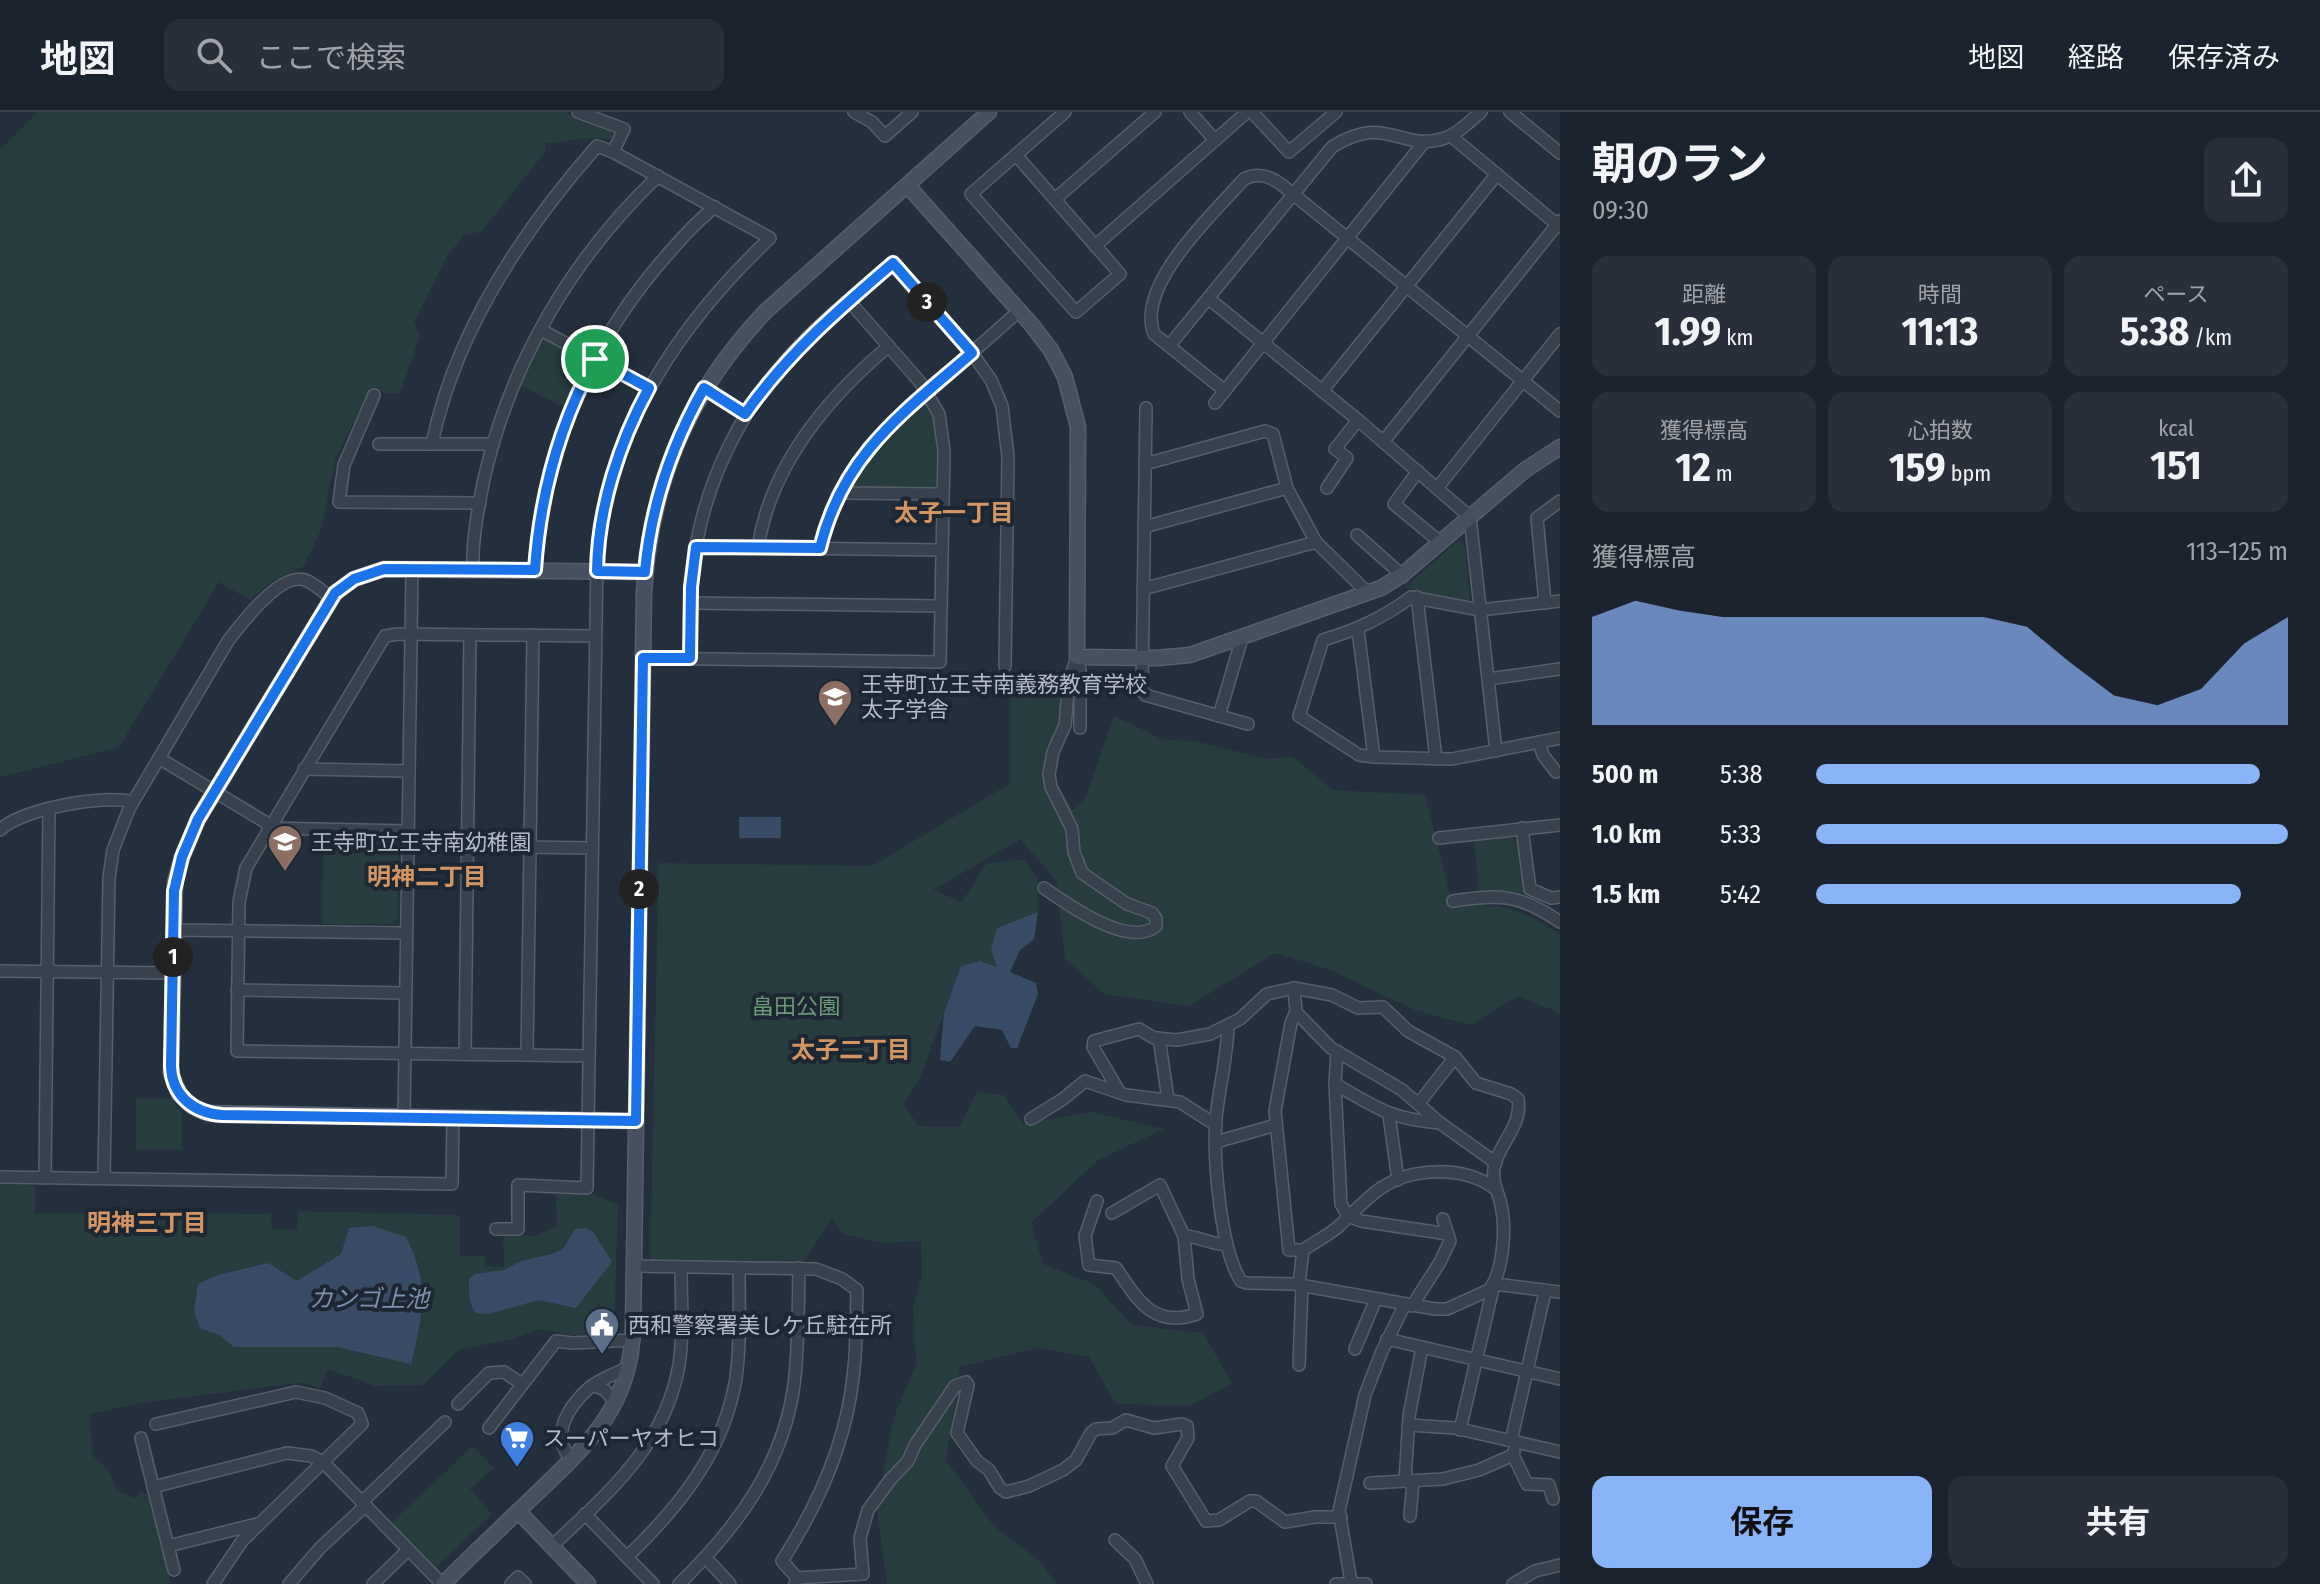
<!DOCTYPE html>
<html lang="ja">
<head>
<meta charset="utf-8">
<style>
  body { margin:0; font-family:"Fira Sans Condensed","Noto Sans JP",sans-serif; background:#282f3a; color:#f1f3f6; height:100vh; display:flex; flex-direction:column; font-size:30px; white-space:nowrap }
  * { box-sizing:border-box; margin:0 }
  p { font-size:26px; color:#a0a4aa }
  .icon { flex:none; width:44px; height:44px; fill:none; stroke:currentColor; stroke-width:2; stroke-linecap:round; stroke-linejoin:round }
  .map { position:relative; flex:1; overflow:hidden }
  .sheet { display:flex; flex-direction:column; background:#1b232e; width:760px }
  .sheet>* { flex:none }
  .pin { position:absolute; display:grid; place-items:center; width:68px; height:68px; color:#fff; margin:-34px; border:4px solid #fff; border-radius:50%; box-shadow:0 2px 8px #0007 }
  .km { position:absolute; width:40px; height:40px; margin:-20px; border-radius:50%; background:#222; color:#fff; font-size:22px; line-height:40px; text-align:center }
  .round { display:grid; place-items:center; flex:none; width:84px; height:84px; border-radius:16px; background:#282f3a }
  .overview { display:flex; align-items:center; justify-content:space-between; height:136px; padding:0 32px }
  h1 { font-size:44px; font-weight:700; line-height:60px }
  .metrics { display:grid; grid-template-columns:repeat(3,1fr); gap:12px; height:136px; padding:8px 32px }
  .metrics div { display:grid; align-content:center; border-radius:16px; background:#282f3a; text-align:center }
  .metrics b { font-size:40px; font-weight:700 }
  .metrics small { font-size:22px; font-weight:400 }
  .metrics p { font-size:22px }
  .chart { height:224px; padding:16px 32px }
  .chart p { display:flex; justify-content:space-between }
  .chart svg { width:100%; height:144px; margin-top:8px; fill:#8ab4f8; opacity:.7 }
  .primary-button { display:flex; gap:16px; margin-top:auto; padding:16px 32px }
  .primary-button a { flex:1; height:92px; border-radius:16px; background:#8ab4f8; color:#111; font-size:32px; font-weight:700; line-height:92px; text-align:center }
  .primary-button a+a { background:#282f3a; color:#f1f3f6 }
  ul { padding:0 32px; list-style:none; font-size:26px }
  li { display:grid; grid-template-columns:128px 96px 1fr; align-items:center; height:60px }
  li i { height:20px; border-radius:10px; background:#8ab4f8 }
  header { display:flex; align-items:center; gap:48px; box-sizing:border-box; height:112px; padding:0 40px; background:#1b232e; border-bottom:2px solid #39404a }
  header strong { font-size:38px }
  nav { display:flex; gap:44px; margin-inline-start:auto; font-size:28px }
  .search { width:560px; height:72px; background:#282f3a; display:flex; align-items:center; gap:20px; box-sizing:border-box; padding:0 28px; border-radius:16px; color:#a0a4aa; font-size:30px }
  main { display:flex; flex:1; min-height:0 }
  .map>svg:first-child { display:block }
  .green { fill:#263c3f }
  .water { fill:#394c67 }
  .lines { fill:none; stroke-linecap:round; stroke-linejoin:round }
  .street-casing { stroke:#565f6c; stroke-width:14 }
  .secondary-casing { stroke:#565f6c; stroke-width:17 }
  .street { stroke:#38414e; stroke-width:11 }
  .secondary { stroke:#465061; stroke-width:14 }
  .route-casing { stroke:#fff; stroke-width:16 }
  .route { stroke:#1a73e8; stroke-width:10 }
  .labels { text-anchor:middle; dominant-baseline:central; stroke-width:8; stroke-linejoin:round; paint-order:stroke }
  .poi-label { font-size:22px; fill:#b4bcc9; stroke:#1d2633; text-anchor:start }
  .park-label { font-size:22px; fill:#6b9a76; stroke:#1d2633 }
  .neighbourhood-label { font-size:24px; font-weight:bold; fill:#d59563; stroke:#1d2633 }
  .water-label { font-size:24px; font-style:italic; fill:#7c92b1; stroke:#1d2633 }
</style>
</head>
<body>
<header>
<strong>地図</strong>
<div class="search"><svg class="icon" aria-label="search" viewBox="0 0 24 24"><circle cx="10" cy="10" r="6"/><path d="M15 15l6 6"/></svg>ここで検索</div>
<nav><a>地図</a><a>経路</a><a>保存済み</a></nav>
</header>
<main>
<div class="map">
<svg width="1560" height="1472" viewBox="0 0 1560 1472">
  <rect width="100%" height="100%" fill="#242f3e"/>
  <g class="green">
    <path d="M38,0h526l47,19 3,6c-11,4 -22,0 -34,2 -15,2 -18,4 -34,4l-1,9 -63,79 -19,5 -17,22 -32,64 6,14 -20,57 -13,1 -15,-7 -36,70 -15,73 -17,36 -36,18 -18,16 -31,-18 -100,165 -119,30v-627z"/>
    <path d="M550,228l35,18 1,8 -20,42 -46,-23 20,-44z"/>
    <path d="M922,291l9,2 5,19 2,60 -7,6 -75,-1 -3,-11 24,-33z"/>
    <path d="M1459,428l6,7 5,52 -9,5 -56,-17z"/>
    <path d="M1010,559h54l-5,53 -8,21 -7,43 14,-3 15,25 12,-11 29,-83 50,24 31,1 72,18 25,-3 40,34 93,5 28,111c50,-4 65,2 107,28v79l-42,-17 -48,29 -55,-15 -87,-41 -53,-16 -86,53 -85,-12 -39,-36 -9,-78 -36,-41 -87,51 29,12 24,-38 38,-5 13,19 1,34 -41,16v39h-36l-41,111 -16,26 14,22 41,1 18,-35 27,3 19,29 69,-12 72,17 -66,31 -67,63 12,41 51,20 38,41 71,8 29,50 -42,23 -74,-2 -27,-47 -50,-9 -79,19 -14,93 48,66 48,37 14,21h-169l-10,-75 16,-90 23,-55 -3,-56 9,-33 -1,-34 -39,2 -39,-9 -11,-16 -29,45 -153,-3 9,-397 213,3 139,-83z"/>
    <path d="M1508,722l9,8 11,57 -49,-5 -5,-55z"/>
    <path d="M324,723l72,2 3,6 -2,76 -4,5h-71z"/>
    <path d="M136,987h34l12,13v38l-46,-1z"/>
    <path d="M0,1072l35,1v28l236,1 1,15 25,1 1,-19 162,4v41h25v10l19,1 -1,-32 30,1 24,-9 -1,-34h34l28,12 -4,127 -36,4 -39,-7 -29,11 -50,9 -37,36 -48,1 -47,-17 -8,19 -16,-5 -15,1 -148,19 -51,11 2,37 4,9 13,10 8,20 18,8 5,-7 12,7 19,86h-171z"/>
    <path d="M473,1334l21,22 -24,21 22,25 -59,56 -43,-46z"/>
  </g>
  <g class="water">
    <rect x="739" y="705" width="42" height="21"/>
    <path d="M1038,800l-4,27 -14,11 -10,22 26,11 2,11 -21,54h-6l-9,-18 -27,-4 -25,36 -10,-2 4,-47 17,-47 19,-5 17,6 -6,-18 6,-21z"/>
    <path d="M373,1114l33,11c24,46 17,79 5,127l-74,-17h-103l-15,-12 -19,-7 -6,-16 4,-28 20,-9 50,-12 29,18 44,-27 8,-26z"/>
    <path d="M586,1116l8,5 18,29 -36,46 -37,-8 -51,14 -12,-1c-8,-10 -7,-21 -7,-34l6,-5 29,-4 17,-9 31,-7 11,-5 12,-20z"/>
  </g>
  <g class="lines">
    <defs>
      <g id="street">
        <path d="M578,0l46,17 -11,23"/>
        <path d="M854,0l18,10 13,14 27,-24"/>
        <path d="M1190,0l25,28"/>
        <path d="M1252,0l37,40 47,-40"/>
        <path d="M1510,0l50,41"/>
        <path d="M1451,24l109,91"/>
        <path d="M1016,43l104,119 -44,38 -105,-118 94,-82"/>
        <path d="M1055,87l100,-87"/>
        <path d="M1095,134l152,-134"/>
        <path d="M1208,186l150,122 112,97 26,234"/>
        <path d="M541,218l108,58"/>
        <path d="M1169,234l163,-199c55,-35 69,6 113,-9 13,-4 26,-18 36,-26"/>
        <path d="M704,276l41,26"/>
        <path d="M1225,279l-71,-57c-19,-49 60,-121 90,-155 14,-7 26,-3 38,6l278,226"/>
        <path d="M1322,279l175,-217"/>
        <path d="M374,283l-30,70 -5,37 141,1"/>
        <path d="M1215,291l210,-262"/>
        <path d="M1146,296l-4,281 3,6 103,29"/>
        <path d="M1383,330l177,-221"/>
        <path d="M379,332h114"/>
        <path d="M432,332c23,-113 90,-213 165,-298l16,6 157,86c-91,86 -164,194 -173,323l-10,627 -69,-3v44h-22"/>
        <path d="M1145,352l120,-33 8,3 14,54 29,54 52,51"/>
        <path d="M1418,359l-24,33 46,38"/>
        <path d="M1438,375l122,-153"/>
        <path d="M1327,376l20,-30 -12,-9 23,-29"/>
        <path d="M840,381l103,1"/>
        <path d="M1144,415l143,-39"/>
        <path d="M1357,423l45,40"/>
        <path d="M696,435l246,3"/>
        <path d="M758,435c13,-83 69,-149 131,-201"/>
        <path d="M820,436c18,-75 55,-110 111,-159 29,-26 59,-52 88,-78"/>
        <path d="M473,457c-1,-30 5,-60 11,-90 26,-116 88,-221 174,-303"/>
        <path d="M535,458c7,-111 49,-215 120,-301 19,-22 37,-44 60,-62"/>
        <path d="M1143,477l173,-47"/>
        <path d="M1417,485l19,162"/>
        <path d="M1560,489l-80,9 -69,-13c-28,21 -55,33 -88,43l-24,76 60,39 15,2 78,2 108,-21"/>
        <path d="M691,491l250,3"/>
        <path d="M1545,491l-8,-85 23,-17"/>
        <path d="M1358,518l16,127"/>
        <path d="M1077,545l3,13v58"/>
        <path d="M643,546l297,4 4,-211 -5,-37 -19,-32 -71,-81"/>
        <path d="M690,546c1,-28 -1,-57 2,-85 10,-90 50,-169 113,-233 27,-28 58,-51 88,-77l79,90 19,27 11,26 6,51 -3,209"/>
        <path d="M1488,567l72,-10"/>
        <path d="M1219,604l23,-78"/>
        <path d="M1539,630l4,13 13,17"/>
        <path d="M159,646l111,67"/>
        <path d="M304,657l105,2"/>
        <path d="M268,716l140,3"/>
        <path d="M1522,716l8,61 21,9 9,-1"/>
        <path d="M0,718c21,-21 104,-36 133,-28"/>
        <path d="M1439,726l121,-13"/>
        <path d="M468,734l124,2"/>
        <path d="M1044,776c23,16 85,61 112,38v-7l-4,-6 -25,-9 -45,-31 -8,-21 -2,-23 -21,-42 -2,-13 4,-22 12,-27 4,-44 8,-24"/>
        <path d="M1453,789c46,-7 67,-7 107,21"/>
        <path d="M173,818l233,3"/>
        <path d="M0,859l172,2"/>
        <path d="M1294,876l2,24 35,36 71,42 38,33 56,40"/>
        <path d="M237,878l168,3"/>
        <path d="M1296,900l-5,11 -16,88 14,139h14"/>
        <path d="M1159,926l9,61"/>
        <path d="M1337,939l-2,33 6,120 7,12 13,5 87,13"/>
        <path d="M465,942l5,-419"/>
        <path d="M527,943l6,-420"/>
        <path d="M589,944l-352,-5 2,-149 7,-34 139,-232 12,-2 198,2"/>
        <path d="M1335,972c42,24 55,35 105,39"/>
        <path d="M1120,981l-27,-46 1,-6 45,-12 15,9 23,2 33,-6 30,-15 27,-25 27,-6 38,7 26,13 25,-1 25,24 47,26 21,26 35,11 7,5c5,27 -20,45 -24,69 -2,15 4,23 7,37 5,22 3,66 -12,85l-42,19h-12l-141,-25 -47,-1 -6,-2c-21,-32 -28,-124 -25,-163 3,-30 11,-60 12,-91"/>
        <path d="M1419,991l36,-46"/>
        <path d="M1389,1003l9,65"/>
        <path d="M404,1006l8,-549"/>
        <path d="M1031,1007l32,-20 22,-18 41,14 54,7 36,23"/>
        <path d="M1216,1030l60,-17"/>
        <path d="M0,1065l452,7 1,-66"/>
        <path d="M45,1066l4,-369"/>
        <path d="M104,1066l5,-300 4,-28 16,-41 99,-168c13,-17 52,-69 77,-61 9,3 18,12 26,18"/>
        <path d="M1097,1089l-12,35 4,29 27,3c21,31 37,61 81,46l-9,-35 -4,-43 -24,-51 -48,28"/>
        <path d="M1184,1124c16,0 26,9 41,8"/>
        <path d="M633,1154l183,3 26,10 15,11c-1,29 0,58 -4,87 -7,67 -35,128 -71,184l15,17"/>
        <path d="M1299,1173l4,-35c12,-8 26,-15 36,-24 14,-13 26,-27 42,-38 31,-21 83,-22 113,0"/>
        <path d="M1412,1194l28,-44 10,-21 -7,-22"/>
        <path d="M1387,1227l173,40"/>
        <path d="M1355,1237l21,-50"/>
        <path d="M1299,1253l3,-79"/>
        <path d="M593,1273l12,5 11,13"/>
        <path d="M458,1292l31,-31 15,-1 18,12"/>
        <path d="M156,1312l140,-32 29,6 33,15 4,11 -120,117 -29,43"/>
        <path d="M1409,1313l46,3 105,24"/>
        <path d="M489,1316l67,-87 17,2 60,-3"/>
        <path d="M1460,1318l34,-146 66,8"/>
        <path d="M141,1326l33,132"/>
        <path d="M1511,1329l34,-149"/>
        <path d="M1514,1339l-1,4 14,29 22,1 4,14"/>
        <path d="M572,1348c-23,-24 -4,-53 17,-72 10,-9 28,-14 40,-22"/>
        <path d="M1405,1369l4,-65 13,-69"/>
        <path d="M1370,1371l73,-4 36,-9 34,-15"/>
        <path d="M153,1375l134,-34 24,3 12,6 119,122"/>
        <path d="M362,1390l83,-80"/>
        <path d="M585,1402l68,70"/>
        <path d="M1410,1404l3,-35"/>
        <path d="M1115,1428l20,19 12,25"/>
        <path d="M168,1434l89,-22"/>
        <path d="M552,1434c56,-53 113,-100 127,-181 5,-32 2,-66 2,-98"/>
        <path d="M627,1445c52,-50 97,-105 109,-179 5,-36 3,-74 3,-110"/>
        <path d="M706,1446l24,26"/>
        <path d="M1351,1470l-12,-71 26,-116 17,-44 23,-47"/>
        <path d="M289,1472l31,-36 45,-42"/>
        <path d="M373,1472l35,-34"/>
        <path d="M511,1472l7,-7 7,7"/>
        <path d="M679,1472c57,-55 104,-118 115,-199 5,-39 4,-78 5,-117"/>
        <path d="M795,1472l2,-6 66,-4 -3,-36 8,-28 22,-30 18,-19 7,-16 40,-59 11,-4 2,3 -11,48 20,28 12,9 11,18 6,4 23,-6 34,-16 13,-10 15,-27 5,-4 16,-1 14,-8 28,8 28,-4 5,2 1,12 -16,28 34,55 13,-1 31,-19h6l29,21 30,-5h26"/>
        <path d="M1336,1472h30"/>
        <path d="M1513,1472l22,-13 25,-6"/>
      </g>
      <g id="secondary">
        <path d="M907,73l124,139 20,26 14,27 13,50 -1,230 80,1 33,-3 191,-67 21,-13 123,-105 35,-23"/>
        <path d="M636,1009l-429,-8 -15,-7 -13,-12 -8,-21 4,-191 7,-25 16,-38 137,-226 19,-14 30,-10 261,3"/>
        <path d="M518,1399l70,73"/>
        <path d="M443,1472c29,-29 59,-57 89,-86 54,-52 99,-90 101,-170l11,-736c7,-113 45,-200 122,-281l223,-199"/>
      </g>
    </defs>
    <use href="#street" class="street-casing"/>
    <use href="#secondary" class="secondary-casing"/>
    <use href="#street" class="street"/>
    <use href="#secondary" class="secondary"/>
  </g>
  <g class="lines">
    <defs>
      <path id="route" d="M893,151l79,90c-69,60 -129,101 -152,195l-124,-1 -5,40 -1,71h-47l-7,463 -414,-6c-28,-2 -50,-19 -51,-49l3,-175 8,-34 16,-38 137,-226 19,-14 30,-10 151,1c5,-74 24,-145 60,-211l54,29c-30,55 -51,120 -52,183l48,1c6,-67 26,-126 59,-184l41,26c43,-61 92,-103 148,-151z"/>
    </defs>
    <use href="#route" class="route-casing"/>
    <use href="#route" class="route"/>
  </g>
  <defs>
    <symbol id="school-pin" viewBox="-11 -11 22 30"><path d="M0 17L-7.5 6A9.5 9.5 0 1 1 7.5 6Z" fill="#8d6e63" stroke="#1d2633"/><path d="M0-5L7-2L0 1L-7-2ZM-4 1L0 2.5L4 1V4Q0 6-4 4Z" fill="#fff"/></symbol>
    <symbol id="civic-pin" viewBox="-11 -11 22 30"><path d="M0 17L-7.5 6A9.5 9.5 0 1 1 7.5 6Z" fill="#5c6f8a" stroke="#1d2633"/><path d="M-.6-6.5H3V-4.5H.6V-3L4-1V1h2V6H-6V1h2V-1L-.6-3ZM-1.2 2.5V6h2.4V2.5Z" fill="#fff"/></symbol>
    <symbol id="supermarket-pin" viewBox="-11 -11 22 30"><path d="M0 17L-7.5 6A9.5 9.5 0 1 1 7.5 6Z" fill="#3f7fe0" stroke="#1d2633"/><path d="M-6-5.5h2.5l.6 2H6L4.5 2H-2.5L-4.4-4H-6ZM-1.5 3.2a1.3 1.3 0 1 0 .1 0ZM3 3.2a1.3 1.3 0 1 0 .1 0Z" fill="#fff"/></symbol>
  </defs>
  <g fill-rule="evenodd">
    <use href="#school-pin" x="815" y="565" width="40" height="54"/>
    <use href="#school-pin" x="265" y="710" width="40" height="54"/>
    <use href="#civic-pin" x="582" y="1193" width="40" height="54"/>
    <use href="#supermarket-pin" x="497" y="1306" width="40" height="54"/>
  </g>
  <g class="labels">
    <g class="poi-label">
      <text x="861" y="572">王寺町立王寺南義務教育学校<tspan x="861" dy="25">太子学舎</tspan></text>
      <text x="311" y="730">王寺町立王寺南幼稚園</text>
      <text x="628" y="1213">西和警察署美しケ丘駐在所</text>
      <text x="543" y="1326">スーパーヤオヒコ</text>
    </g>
    <g class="park-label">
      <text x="796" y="894">畠田公園</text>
    </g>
    <g class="neighbourhood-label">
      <text x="954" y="401">太子一丁目</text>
      <text x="427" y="765">明神二丁目</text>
      <text x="851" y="938">太子二丁目</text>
      <text x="147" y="1111">明神三丁目</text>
    </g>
    <g class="water-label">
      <text x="369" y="1187">カンゴ上池</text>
    </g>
  </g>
</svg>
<div class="pin" style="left:595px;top:247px;background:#1e9e55"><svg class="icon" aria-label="arrive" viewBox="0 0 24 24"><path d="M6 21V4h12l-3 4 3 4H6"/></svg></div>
<b class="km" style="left:173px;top:845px">1</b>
<b class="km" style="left:639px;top:777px">2</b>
<b class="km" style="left:927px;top:190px">3</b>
</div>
<section class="sheet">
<div class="overview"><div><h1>朝のラン</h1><p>09:30</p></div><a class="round"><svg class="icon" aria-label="share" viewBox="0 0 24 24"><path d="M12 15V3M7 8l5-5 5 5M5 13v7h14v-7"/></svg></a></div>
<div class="metrics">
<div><p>距離</p><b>1.99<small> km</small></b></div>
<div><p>時間</p><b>11:13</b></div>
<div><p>ペース</p><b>5:38<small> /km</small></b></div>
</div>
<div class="metrics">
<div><p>獲得標高</p><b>12<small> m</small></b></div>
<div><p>心拍数</p><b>159<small> bpm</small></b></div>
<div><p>kcal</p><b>151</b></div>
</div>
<div class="chart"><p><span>獲得標高</span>113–125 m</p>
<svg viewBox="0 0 160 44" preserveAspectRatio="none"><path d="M0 44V11L10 6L20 9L30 11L40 11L50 11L60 11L70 11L80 11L90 11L100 14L110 25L120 35L130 38L140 33L150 19L160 11V44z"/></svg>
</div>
<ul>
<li><b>500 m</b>5:38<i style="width:94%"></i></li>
<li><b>1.0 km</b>5:33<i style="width:100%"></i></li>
<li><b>1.5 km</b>5:42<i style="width:90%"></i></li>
</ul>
<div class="primary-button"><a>保存</a><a>共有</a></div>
</section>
</main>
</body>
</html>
